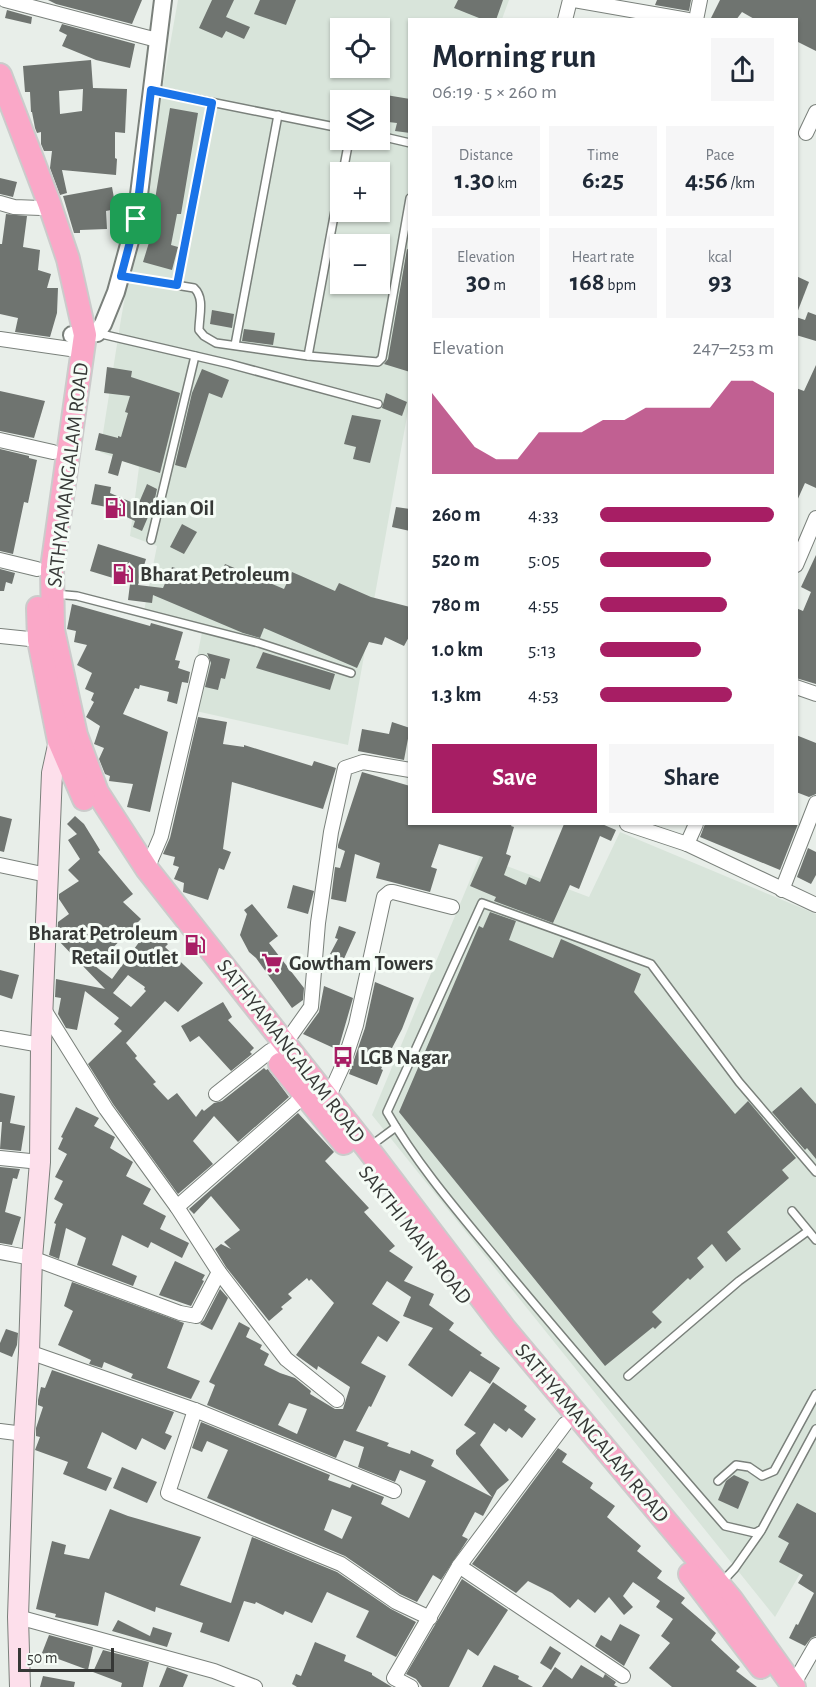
<!DOCTYPE html>
<html lang="en">
<head>
<meta charset="utf-8">
<style>
  body { margin:0; font-family:"Alegreya Sans",sans-serif; background:#f6f6f7; color:#1f2937; height:100vh; display:flex; flex-direction:column; font-size:22px; white-space:nowrap }
  * { box-sizing:border-box; margin:0 }
  p { font-size:20px; color:#747a83 }
  .icon { flex:none; width:33px; height:33px; fill:none; stroke:currentColor; stroke-width:2; stroke-linecap:round; stroke-linejoin:round }
  .map { position:relative; flex:1; overflow:hidden }
  .panel { position:absolute; left:408px; top:18px; width:390px; height:807px; display:flex; flex-direction:column; background:#fff; border-radius:0px; box-shadow:0 2px 4px #0004 }
  .panel>* { flex:none }
  .tools { position:absolute; left:330px; top:18px; display:grid; gap:12px }
  .tools a { display:grid; place-items:center; width:60px; height:60px; border-radius:0px; background:#fff; box-shadow:0 2px 4px #0004; font-size:30px }
  .scale { position:absolute; left:18px; bottom:15px; width:96px; box-sizing:border-box; padding-left:6px; border:3px solid #363836; border-top:0; font-size:16px; line-height:21px; white-space:nowrap; color:#363836; -webkit-text-stroke:4px #f5fcf6; paint-order:stroke }
  .pin { position:absolute; display:grid; place-items:center; width:51px; height:51px; color:#fff; margin:-26px; border-radius:12px; box-shadow:0 3px 9px #0006 }
  .round { display:grid; place-items:center; flex:none; width:63px; height:63px; border-radius:0px; background:#f6f6f7 }
  .summary { display:flex; align-items:center; justify-content:space-between; height:102px; padding:0 24px }
  h1 { font-size:33px; font-weight:700; line-height:45px }
  .figures { display:grid; grid-template-columns:repeat(3,1fr); gap:9px; height:102px; padding:6px 24px }
  .figures div { display:grid; align-content:center; border-radius:0px; background:#f6f6f7; text-align:center }
  .figures b { font-size:26px; font-weight:700 }
  .figures small { font-size:16px; font-weight:400 }
  .figures p { font-size:16px }
  .chart { height:168px; padding:12px 24px }
  .chart p { display:flex; justify-content:space-between }
  .chart svg { width:100%; height:108px; margin-top:6px; fill:#a71e64; opacity:.7 }
  .cta { display:flex; gap:12px; margin-top:auto; padding:12px 24px }
  .cta a { flex:1; height:69px; border-radius:0px; background:#a71e64; color:#fff; font-size:24px; font-weight:700; line-height:69px; text-align:center }
  .cta a+a { background:#f6f6f7; color:#1f2937 }
  ul { padding:0 24px; list-style:none; font-size:20px }
  li { display:grid; grid-template-columns:96px 72px 1fr; align-items:center; height:45px }
  li i { height:15px; border-radius:8px; background:#a71e64 }
  .map>svg:first-child { display:block }
  .built { fill:#d8e4da; fill-rule:evenodd }
  .building { fill:#6f7470; fill-rule:evenodd }
  .lines { fill:none; stroke-linecap:round; stroke-linejoin:round }
  .service-casing { stroke:#7a807b; stroke-width:10 }
  .minor-casing { stroke:#7a807b; stroke-width:16 }
  .tertiary-casing { stroke:#7a807b; stroke-width:20 }
  .secondary-casing { stroke:#7a807b; stroke-width:22 }
  .trunk-casing { stroke:#cbcbcb; stroke-width:26 }
  .service { stroke:#fff; stroke-width:7 }
  .minor { stroke:#fff; stroke-width:14 }
  .tertiary { stroke:#fff; stroke-width:16 }
  .secondary { stroke:#fddfeb; stroke-width:20 }
  .trunk { stroke:#faa8c8; stroke-width:22 }
  .route-casing { stroke:#fff; stroke-width:12 }
  .route { stroke:#1a73e8; stroke-width:8 }
  .labels { text-anchor:middle; dominant-baseline:central; stroke-width:6; stroke-linejoin:round; paint-order:stroke }
  .street-label { font-size:21px; fill:#363836; stroke:#f5fcf6 }
  .poi-label { font-size:21px; font-weight:bold; fill:#363836; stroke:#f5fcf6; text-anchor:start }
</style>
</head>
<body>
<div class="map">
<svg width="816" height="1687" viewBox="0 0 816 1687">
  <rect width="100%" height="100%" fill="#e8eee9"/>
  <g class="built">
    <path d="M178,0h331l-7,19 -92,1 -1,385 -61,340 -161,-36 15,-77 -59,-16 14,-70 -27,-10 9,-69 -39,-15 21,-133zM340,28h40v40h-40zM340,100h40v40h-40zM340,172h40v40h-40zM340,244h40v40h-40z"/>
    <path d="M620,832l196,82v632l-41,71 -403,-502 108,-259 109,41z"/>
  </g>
  <g class="building">
    <path d="M48,0h94l-10,24 -76,-20z"/>
    <path d="M212,0h22l-8,17 24,10 -6,12 -18,-8 -4,7 -23,-10z"/>
    <path d="M260,0h36l-10,25 -32,-11z"/>
    <path d="M458,0h45l-7,20h-12l-30,-12z"/>
    <path d="M657,0h34l-2,11 -34,-6z"/>
    <path d="M720,0h96v51l-20,-10v-21h-40l-14,-8 -6,8h-26z"/>
    <path d="M7,10l25,7 -1,7 -26,-6z"/>
    <path d="M62,24l73,20 -5,24 -34,-8 -34,-14 5,-11 -8,-4z"/>
    <path d="M91,60l2,28 34,1 -2,44 -10,-1v26l2,1 -1,16 -54,-5 5,23 -7,2 -10,-27 2,-17h-8l-3,-7v-12l-4,1 -2,-5 -3,-16h-1l-1,-20h-5l-2,-26zM83,89l-1,22 -22,3 -1,-23z"/>
    <path d="M380,94l30,5v34l-15,-2 2,-8 -17,-2z"/>
    <path d="M170,108l28,5 -17,101h-4l-6,31 7,2 -6,23 -29,-8 8,-26h-2z"/>
    <path d="M0,178l17,4 -4,15 -13,-3z"/>
    <path d="M112,187l4,22 -10,2 1,18 -27,1v3h-6l-11,-37z"/>
    <path d="M6,214l21,2 -4,31 17,3 -2,20 13,4 -4,14h11l-1,25 -7,24 -35,-5 3,-14 -18,-4v-70h2z"/>
    <path d="M407,249l3,1v122l-26,-8 4,-5z"/>
    <path d="M796,276l13,6 -12,31 -1,-1z"/>
    <path d="M212,310l22,4 -2,14 -22,-4z"/>
    <path d="M808,312l8,3v26l-20,-6v-18l9,3z"/>
    <path d="M244,329l31,4 -2,12 -31,-4z"/>
    <path d="M816,365v123l-11,-5 -9,20v-115l8,3z"/>
    <path d="M107,367l25,4 -1,6 49,16 -20,80 -38,-12 -4,15 -10,-3 5,-19 -18,-4 4,-17 19,5v-2l3,1 7,-24 -3,-1 5,-16 -26,-3z"/>
    <path d="M202,369l27,11 -7,18 -13,-5 -23,75 -11,-3 17,-72z"/>
    <path d="M0,391l45,10 -11,37 -34,-7z"/>
    <path d="M386,393l21,9 -5,14 -20,-8z"/>
    <path d="M352,415l29,5 -11,43 -17,-4 3,-12 -12,-3z"/>
    <path d="M0,449l29,7v2l8,2 -9,43 -4,-1 -11,52 -13,-3z"/>
    <path d="M95,484l16,3 -1,6 28,12 9,-21 10,5 -3,14 -12,28 -9,-4 2,-6 -19,-9 1,-3 -26,-5z"/>
    <path d="M396,507l14,2v22l-18,-4z"/>
    <path d="M182,524l15,8 -13,22 -14,-7z"/>
    <path d="M98,544l48,15 -8,26 25,3 9,-21 46,14 7,-17 59,25 8,-17 43,19 4,-8 32,14 39,10v28l-6,11 -19,-9 -3,8 -13,-3 -12,26 -93,-40 -4,10 -17,-5 -90,-38 -1,8 -24,-3 2,-16 6,1 -46,-14z"/>
    <path d="M816,555v129l-20,-6v-70l7,3 8,-19 -10,-5z"/>
    <path d="M0,569l15,4 -3,11 -6,-2 -2,9h-4z"/>
    <path d="M72,604l78,22 1,-3 32,9 -8,28 5,1 -2,7 12,4 -2,11 -6,-1 -5,22 -10,-3 2,-9 -29,-7 -1,4 -4,-1 -12,26 45,18 -18,80 -23,-5 6,-23 -24,-3 1,-5 -5,-2 -6,-15 5,-11 -10,-4 6,-18 -14,-9 8,-15 -3,-2 3,-7 -9,-4 7,-16 -15,-8 10,-20 -13,-3 2,-11 -9,-2z"/>
    <path d="M263,652l72,22 -5,16 -74,-22z"/>
    <path d="M207,653l23,6 -5,20 -4,-1 -3,12 -13,-3 6,-24z"/>
    <path d="M198,717l29,5 -4,22 21,3v-2l68,21 2,-5 22,7 -13,41 -91,-27 -9,67 8,3 -7,18 -5,-2 -11,32 -25,-8 1,-9 -10,-4 5,-12 -6,-2 2,-8 -12,-3 7,-16z"/>
    <path d="M392,722l18,6 -6,32 -46,-9 4,-22 27,5z"/>
    <path d="M796,735l20,8v51l-7,3 -13,-5z"/>
    <path d="M362,772l48,14v38h102l-1,2 3,1 -8,27 5,2 -7,19 22,10 3,-8 11,5 24,-58h38l14,6 -5,11 -11,-5 -21,53 -9,-4 -17,38 -59,-22 2,-4 -26,-11 13,-29 -44,-13 -8,23 6,2 -7,23 -54,-14 4,-15 -25,-9 -9,48 -15,-3 4,-32 5,1 5,-17 -7,-3v-3z"/>
    <path d="M0,816l12,3 -8,33 -4,-1z"/>
    <path d="M75,816l9,8 16,26 -2,2 35,42 -10,8 18,17 -46,47 17,13 36,-49 20,14 -3,3 38,36 -25,29 -13,-11 -39,42 11,13 -2,2 21,24 -3,2 15,16 9,-7 19,24 6,-8 2,2 10,-8 8,-2 42,-33 2,2 2,-1 21,28 -51,45 -24,-26 -21,25 20,23 -35,30 -65,-90 -25,-40 34,-33 -8,-7 5,-6 -34,-27 -8,39 -11,-2 -8,-14 3,-16 -6,-1 1,-18 49,10 -48,-50 1,-17 11,-8 -10,-15v-5l20,-13 -11,-11 12,-11 -12,-19 9,-6 -10,-10zM128,975l17,12 -1,2 2,2 -15,16 -18,-14z"/>
    <path d="M705,824h93l-18,46 -80,-33z"/>
    <path d="M808,848l8,4v23l-5,9 -14,-7z"/>
    <path d="M293,885l21,6 -6,23 -21,-6z"/>
    <path d="M252,904l26,32 -9,7 35,45 -1,12 -11,8 -36,-50 -7,-6 -9,-17 7,-21 -3,-4z"/>
    <path d="M490,912l26,9 -7,19 44,18 8,-19 80,35 -7,18 101,122 13,-13 48,57 -14,12 7,8 -62,54 14,17 -15,13 -14,-18 -15,14 7,9 -14,13 -2,-2 -36,34 10,10 -7,7 -2,-2 -48,39 -206,-254 80,-186 4,2z"/>
    <path d="M339,926l17,6 -13,29 -13,-7 8,-15 -3,-1z"/>
    <path d="M0,970l19,5 -7,24 -12,-4z"/>
    <path d="M375,982l39,16 -12,31 -21,40 2,1 -6,15 -28,-11 16,-46z"/>
    <path d="M324,986l29,12 -15,52 -35,-16 16,-22z"/>
    <path d="M223,1002l9,15 -4,3 26,28 -4,4 2,2 -21,17 -32,-35 -9,6 -9,-16z"/>
    <path d="M801,1087l15,17v55l-9,-11 -2,2 -33,-38z"/>
    <path d="M0,1093l15,3 -5,27 15,3 -4,25 -21,-2 2,-27h-2z"/>
    <path d="M76,1107l23,11 -5,8 21,11 -5,11 23,14 -7,14 25,13 -8,15 23,12 -6,13 29,14 -7,15 -31,-16 -3,6 -26,-13 -10,30 25,11 -4,10 -56,-21 9,-27 -20,-10 -7,31 -10,-4 7,-31 -2,-1 9,-19 -9,-5 9,-18 -8,-4 12,-23 -9,-5 5,-11 -2,-1z"/>
    <path d="M298,1113l36,39 -9,9 44,47 -5,4 31,34 -6,5 24,16 -9,14 30,13 -5,11 25,18 -5,7 33,23 -2,2 20,13 -10,16 -20,-13 -18,26 -44,-32 25,-37 -30,-12 8,-19 -24,-16 -15,23 28,18 -13,20 -9,-6 -17,27 25,13 -15,31 -2,-1 -13,25 33,12 -2,3 23,8 1,-4 23,10 -3,6 61,31 -36,-43v-4l20,-17 -12,-8 29,-43 34,24 -3,4 12,9 -14,19 -13,-10 -3,4 -12,-9 -14,22 29,35 -12,10 -14,26 -8,-4 -13,24 6,3 -27,41 -8,-5 -16,27 -17,-8 -55,-38 -138,-58 21,-48 -21,-9 -5,11 -10,-4 9,-26 129,53 -2,5 22,8 2,-4 32,13 -3,7 28,14 17,-37 -26,-11 -5,12 -37,-15 6,-20 -20,-7 -8,18 -129,-53 8,-20 -6,-3 30,-60 11,6 -4,9 16,8 -2,4 9,5 -5,11 16,8 15,5 16,13 -1,3 25,15h8l5,-16 2,1 -2,-1 2,-6 -32,-21 -1,4 -21,-15 38,-52 -23,-24 -2,2 -2,-3 -19,16 4,4 -11,9 2,2 -14,12 -43,-54 -11,-18 6,-5 10,5 -7,-7 16,-12 -29,-34 -17,18 -5,-5zM289,1403l18,6 -10,25 -19,-9zM332,1509l20,8 -10,22 -18,-9z"/>
    <path d="M0,1167l20,2 -3,10 -4,-1 -8,34 16,5 -9,28 -12,-2z"/>
    <path d="M175,1261l30,14 -3,5 2,1 -13,25 -32,-11z"/>
    <path d="M72,1282l112,41 -17,45 33,13 -9,18 -60,-21 2,-4 -29,-12 -2,6 -13,-4 2,-4 -33,-15 15,-34 -9,-5z"/>
    <path d="M220,1289l8,9 -16,32 -12,-6 4,-4z"/>
    <path d="M6,1329l12,4 -1,12 -5,12 -12,-5v-9z"/>
    <path d="M52,1370l122,42 -9,21 7,3 -7,14 -23,-12 -6,12 -34,-18 -15,36 25,10 -6,13 -43,-17 5,-12 -33,-12 5,-13 -4,-1v-8l7,-21 -5,-2v-5l3,-13 4,1z"/>
    <path d="M558,1448l9,6 -5,8 31,21 -3,5 25,18 -8,11 34,29 -4,5 25,20 -5,7 28,20 -4,5 35,30 -5,7 29,27 -4,4 21,16h-85l-23,-19 21,-25 -9,-7 12,-17 -17,-12 4,-6 -27,-19 -10,14 10,11 -9,8 -15,-18 -14,16 -17,-14 -8,9 -18,-15 -24,-12 -12,12 -44,-29z"/>
    <path d="M122,1467l35,15 -10,21 -34,-15z"/>
    <path d="M734,1475l15,7 -11,27 -20,-9 8,-19z"/>
    <path d="M797,1503l19,10v123l-5,2 -6,8 -16,-8 7,-14 2,1 16,-32 -16,-10 5,-8 -24,-13 10,-19 -11,-6z"/>
    <path d="M110,1509l18,7 73,21 -21,48 51,18 21,-66 85,35 54,37 25,13 -20,35 -40,-20 13,-26 -42,-19 -15,31 -27,-12 -2,4 -27,-13 -1,2 -11,-3 -15,41 -29,-10 3,-9 -47,-16 -1,5 -50,-20 -7,34 -43,-9 1,-3 -20,-5 16,-68 14,4 -2,9 25,5z"/>
    <path d="M462,1579l46,31 -30,46 -10,-7 -19,38h-27l-6,-8 -10,-5z"/>
    <path d="M118,1620l32,16 3,-9 19,6 -5,14 -55,-16z"/>
    <path d="M620,1624l20,11 -16,31 -29,-20 6,-11 10,6z"/>
    <path d="M49,1635l44,12 -5,23 -46,-17z"/>
    <path d="M315,1642l31,13 -2,6 28,12v2l20,12h-95l-5,-3 4,-10 5,2z"/>
    <path d="M550,1646l11,7 -10,17 -11,-7z"/>
    <path d="M103,1650l46,12 -6,25h-22l1,-4 -29,-11z"/>
    <path d="M494,1665l25,11 -1,3 15,8h-51z"/>
    <path d="M581,1665l22,13 2,-4 11,8 -2,3 4,2h-76l13,-20 17,12z"/>
    <path d="M167,1667l21,8 -5,12h-24z"/>
    <path d="M43,1676l32,6 -1,5h-34z"/>
  </g>
  <g class="lines">
    <defs>
      <g id="service">
        <path d="M151,90l189,38"/>
        <path d="M380,136l30,7"/>
        <path d="M343,172l6,-32"/>
        <path d="M121,276l73,12c11,10 5,28 5,42l5,6 12,7 92,13 70,6 4,-4 28,-160"/>
        <path d="M177,285l35,-182"/>
        <path d="M97,333l133,31 148,40"/>
        <path d="M235,345l43,-230"/>
        <path d="M308,356l32,-172"/>
        <path d="M151,540l44,-184"/>
        <path d="M55,594l22,2 182,47 92,30"/>
        <path d="M369,1147l27,-20"/>
        <path d="M816,1172l-77,-90 -88,-118 -169,-61 -95,209c34,59 81,111 124,164 70,84 142,167 214,250l30,7 7,-4 54,-100"/>
        <path d="M792,1211l24,29"/>
        <path d="M628,1376l111,-95 69,-50"/>
        <path d="M718,1481l18,-16 13,2 13,9 12,-5 42,-77"/>
        <path d="M722,1582l13,-14 26,-37"/>
      </g>
      <g id="minor">
        <path d="M5,0l152,40"/>
        <path d="M574,0l114,20"/>
        <path d="M565,20l5,-20"/>
        <path d="M696,20l4,-20"/>
        <path d="M806,133l10,-21"/>
        <path d="M0,203l14,4 27,1"/>
        <path d="M0,339l84,12"/>
        <path d="M0,440l53,12"/>
        <path d="M0,560l37,9"/>
        <path d="M796,565l20,-47"/>
        <path d="M0,636l39,4"/>
        <path d="M796,687l20,7"/>
        <path d="M627,824l60,20 129,61"/>
        <path d="M687,844l9,-20"/>
        <path d="M0,865l47,10"/>
        <path d="M147,869l14,-33 41,-174"/>
        <path d="M782,890l34,-87"/>
        <path d="M43,1008l63,101 71,98 42,65 67,87 51,41"/>
        <path d="M0,1038l41,7"/>
        <path d="M216,1094l54,-43 14,-6 27,-38 7,-84 13,-91 14,-64 18,-6 47,8"/>
        <path d="M328,1098l15,-33 13,-40 28,-128 6,-5h3l59,15"/>
        <path d="M0,1158l40,4"/>
        <path d="M177,1207l128,-112"/>
        <path d="M0,1252l32,6 148,55 16,3 23,-44"/>
        <path d="M29,1352l166,58 199,81"/>
        <path d="M195,1410l-27,83 173,71 55,38 34,16"/>
        <path d="M0,1431l24,3"/>
        <path d="M459,1566l164,110"/>
        <path d="M18,1617l196,54 41,16"/>
        <path d="M793,1685l23,-40"/>
        <path d="M411,1687l-17,-9 65,-112 106,-142"/>
      </g>
      <path id="tertiary" d="M72,335l25,-2 6,-9 13,-32 20,-73 27,-219"/>
      <path id="secondary" d="M20,1687l-2,-70 6,-183 5,-82 3,-94 8,-96 1,-117 11,-272 7,-32 6,-2"/>
      <g id="trunk">
        <path d="M0,75l49,128 19,56 17,76 -33,233 1,62 23,105 21,57 50,77 221,280 136,179 227,271 63,88"/>
        <path d="M38,608l1,32 20,101 25,58"/>
        <path d="M280,1064l64,79"/>
        <path d="M690,1574l71,93"/>
      </g>
    </defs>
    <use href="#service" class="service-casing"/>
    <use href="#minor" class="minor-casing"/>
    <use href="#tertiary" class="tertiary-casing"/>
    <use href="#secondary" class="secondary-casing"/>
    <use href="#trunk" class="trunk-casing"/>
    <use href="#service" class="service"/>
    <use href="#minor" class="minor"/>
    <use href="#tertiary" class="tertiary"/>
    <use href="#secondary" class="secondary"/>
    <use href="#trunk" class="trunk"/>
  </g>
  <g class="lines">
    <defs>
      <path id="route" d="M151,90l61,13 -35,182 -56,-9 15,-57z"/>
    </defs>
    <use href="#route" class="route-casing"/>
    <use href="#route" class="route"/>
  </g>
  <defs>
    <symbol id="fuel-bare" viewBox="-9 -9 18 18"><path d="M-5.5-6h7V0h2V4h1.3V-2.5L3-4.5l.8-.8L6-3V5H2.5V1h-1V6h-7ZM-4.2-4.7v3.2H.2V-4.7Z" fill="#a71e64" stroke="#f5fcf6" stroke-width="2.5" paint-order="stroke"/></symbol>
    <symbol id="supermarket-bare" viewBox="-9 -9 18 18"><path d="M-6-5.5h2.5l.6 2H6L4.5 2H-2.5L-4.4-4H-6ZM-1.5 3.2a1.3 1.3 0 1 0 .1 0ZM3 3.2a1.3 1.3 0 1 0 .1 0Z" fill="#a71e64" stroke="#f5fcf6" stroke-width="2.5" paint-order="stroke"/></symbol>
    <symbol id="bus-bare" viewBox="-9 -9 18 18"><path d="M-5-6H5V4H4V6H2V4H-2V6H-4V4H-5ZM-3.5-4V0h7V-4ZM-3.5 1.2v1.5H-2V1.2ZM2 1.2v1.5H3.5V1.2Z" fill="#a71e64" stroke="#f5fcf6" stroke-width="2.5" paint-order="stroke"/></symbol>
  </defs>
  <g fill-rule="evenodd">
    <use href="#fuel-bare" x="100" y="493" width="30" height="30"/>
    <use href="#fuel-bare" x="108" y="559" width="30" height="30"/>
    <use href="#fuel-bare" x="180" y="930" width="30" height="30"/>
    <use href="#supermarket-bare" x="257" y="948" width="30" height="30"/>
    <use href="#bus-bare" x="328" y="1042" width="30" height="30"/>
  </g>
  <g class="labels">
    <g class="street-label">
      <text transform="translate(68 475) rotate(-83)">SATHYAMANGALAM ROAD</text>
      <text transform="translate(291 1051) rotate(52)">SATHYAMANGALAM ROAD</text>
      <text transform="translate(415 1235) rotate(52)">SAKTHI MAIN ROAD</text>
      <text transform="translate(592 1433) rotate(50)">SATHYAMANGALAM ROAD</text>
    </g>
    <g class="poi-label">
      <text x="132" y="508">Indian Oil</text>
      <text x="140" y="574">Bharat Petroleum</text>
      <text x="178" y="933" text-anchor="end">Bharat Petroleum<tspan x="178" dy="24">Retail Outlet</tspan></text>
      <text x="289" y="963">Gowtham Towers</text>
      <text x="360" y="1057">LGB Nagar</text>
    </g>
  </g>
</svg>
<div class="tools">
<a><svg class="icon" aria-label="locate" viewBox="0 0 24 24"><circle cx="12" cy="12" r="6"/><path d="M12 2v4M12 18v4M2 12h4M18 12h4"/></svg></a>
<a><svg class="icon" aria-label="layers" viewBox="0 0 24 24"><path d="M12 4l9 5-9 5-9-5zM3 14l9 5 9-5"/></svg></a>
<a>+</a>
<a>−</a>
</div>
<div class="scale">50 m</div>
<div class="pin" style="left:136px;top:219px;background:#1e9e55"><svg class="icon" aria-label="arrive" viewBox="0 0 24 24"><path d="M6 21V4h12l-3 4 3 4H6"/></svg></div>
<section class="panel">
<div class="summary"><div><h1>Morning run</h1><p>06:19 · 5 × 260 m</p></div><a class="round"><svg class="icon" aria-label="share" viewBox="0 0 24 24"><path d="M12 15V3M7 8l5-5 5 5M5 13v7h14v-7"/></svg></a></div>
<div class="figures">
<div><p>Distance</p><b>1.30<small> km</small></b></div>
<div><p>Time</p><b>6:25</b></div>
<div><p>Pace</p><b>4:56<small> /km</small></b></div>
</div>
<div class="figures">
<div><p>Elevation</p><b>30<small> m</small></b></div>
<div><p>Heart rate</p><b>168<small> bpm</small></b></div>
<div><p>kcal</p><b>93</b></div>
</div>
<div class="chart"><p><span>Elevation</span>247–253 m</p>
<svg viewBox="0 0 160 44" preserveAspectRatio="none"><path d="M0 44V11L10 22L20 33L30 38L40 38L50 27L60 27L70 27L80 22L90 22L100 17L110 17L120 17L130 17L140 6L150 6L160 11V44z"/></svg>
</div>
<ul>
<li><b>260 m</b>4:33<i style="width:100%"></i></li>
<li><b>520 m</b>5:05<i style="width:64%"></i></li>
<li><b>780 m</b>4:55<i style="width:73%"></i></li>
<li><b>1.0 km</b>5:13<i style="width:58%"></i></li>
<li><b>1.3 km</b>4:53<i style="width:76%"></i></li>
</ul>
<div class="cta"><a>Save</a><a>Share</a></div>
</section>
</div>
</body>
</html>
